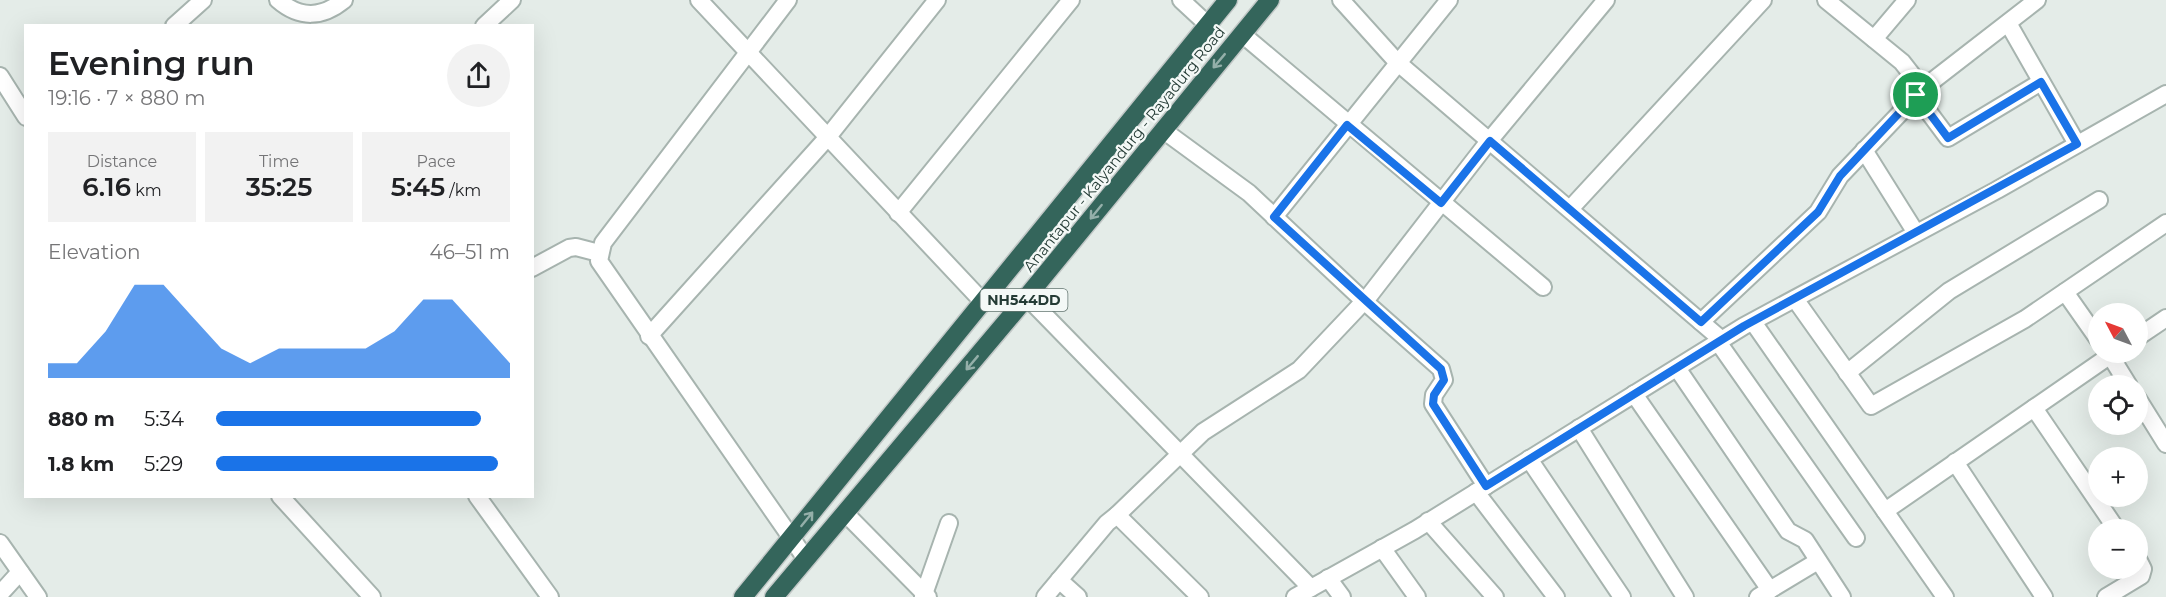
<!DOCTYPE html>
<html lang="en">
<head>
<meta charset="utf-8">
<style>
  body { margin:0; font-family:Montserrat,sans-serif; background:#f2f2f2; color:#202124; height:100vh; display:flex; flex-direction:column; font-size:22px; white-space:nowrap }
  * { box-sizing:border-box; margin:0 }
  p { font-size:20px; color:#757577 }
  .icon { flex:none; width:33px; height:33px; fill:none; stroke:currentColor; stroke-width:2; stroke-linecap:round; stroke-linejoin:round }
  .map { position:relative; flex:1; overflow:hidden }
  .sheet { position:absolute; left:24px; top:24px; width:510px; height:474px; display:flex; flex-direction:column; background:#fff; border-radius:0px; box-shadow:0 6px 24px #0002 }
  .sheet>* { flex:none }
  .needle { width:39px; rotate:311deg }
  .buttons { position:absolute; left:2088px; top:303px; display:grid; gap:12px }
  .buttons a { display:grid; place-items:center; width:60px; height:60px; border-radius:50%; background:#fff; box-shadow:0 6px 24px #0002; font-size:30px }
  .pin { position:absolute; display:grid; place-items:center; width:51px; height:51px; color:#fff; margin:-26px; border:3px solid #fff; border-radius:50%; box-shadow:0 2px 6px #0007 }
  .round { display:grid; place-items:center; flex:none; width:63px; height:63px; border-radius:32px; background:#f2f2f2 }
  .head { display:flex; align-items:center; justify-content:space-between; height:102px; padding:0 24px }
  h1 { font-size:33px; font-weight:600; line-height:45px }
  .figures { display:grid; grid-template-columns:repeat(3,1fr); gap:9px; height:102px; padding:6px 24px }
  .figures div { display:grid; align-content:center; border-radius:0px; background:#f2f2f2; text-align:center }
  .figures b { font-size:26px; font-weight:600 }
  .figures small { font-size:16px; font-weight:400 }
  .figures p { font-size:16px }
  .chart { height:168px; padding:12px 24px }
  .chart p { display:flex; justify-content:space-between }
  .chart svg { width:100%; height:108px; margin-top:6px; fill:#1a73e8; opacity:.7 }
  ul { padding:0 24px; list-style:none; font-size:20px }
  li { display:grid; grid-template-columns:96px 72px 1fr; align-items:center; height:45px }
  li i { height:15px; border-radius:8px; background:#1a73e8 }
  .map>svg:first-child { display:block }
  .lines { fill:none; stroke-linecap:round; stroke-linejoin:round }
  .street-casing { stroke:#a7b4af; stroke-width:20 }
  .highway-casing { stroke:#c2c8c7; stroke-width:21 }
  .street { stroke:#fff; stroke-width:16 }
  .highway { stroke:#34655b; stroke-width:18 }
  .oneway { stroke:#94afa9 }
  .route-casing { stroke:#fff; stroke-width:12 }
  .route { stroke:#1a73e8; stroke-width:8 }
  .labels { text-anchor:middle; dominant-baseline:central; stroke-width:4.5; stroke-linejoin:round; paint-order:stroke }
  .shield { fill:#f4f9f7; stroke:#637570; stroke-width:1.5 }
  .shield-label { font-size:14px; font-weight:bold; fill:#253c36 }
  .street-label { font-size:15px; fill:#253c36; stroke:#f4f9f7 }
</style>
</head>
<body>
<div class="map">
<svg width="2166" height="597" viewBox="0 0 2166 597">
  <rect width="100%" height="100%" fill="#e4ece8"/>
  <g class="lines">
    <defs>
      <g id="street">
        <path d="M278,0c22,19 44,18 66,0"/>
        <path d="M699,0l284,302"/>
        <path d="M788,0l-185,243 -4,18 207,298"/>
        <path d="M1181,0l27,25"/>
        <path d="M1341,0l56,62 325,278"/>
        <path d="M1826,0l76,62 21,27"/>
        <path d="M2008,23l69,121"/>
        <path d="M174,26l29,-26"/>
        <path d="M484,26l28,-26"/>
        <path d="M1242,34l301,253"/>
        <path d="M1874,39l33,-39"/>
        <path d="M0,76l26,41"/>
        <path d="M1916,95l32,43 93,-56"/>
        <path d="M1163,130l86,63 115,108 77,68 3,11 -10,15 -1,9 53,82"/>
        <path d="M1864,150l52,83"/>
        <path d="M1570,209l193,-209"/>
        <path d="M898,213l173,-213"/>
        <path d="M1274,217l175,-217"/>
        <path d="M532,268l37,-20 7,-1 23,6"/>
        <path d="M2065,292l33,47"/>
        <path d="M1027,297l284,291"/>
        <path d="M1795,299l76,107 154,-87 141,-96"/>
        <path d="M1701,322l117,-110 22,-36 86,-90 111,-86"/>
        <path d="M1753,322l192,275"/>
        <path d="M649,336l178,-198 110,-138"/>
        <path d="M2138,337l28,-19"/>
        <path d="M1718,342l138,196"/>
        <path d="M2108,352l21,34"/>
        <path d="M1677,368l111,163 17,9 37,57"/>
        <path d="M1847,373l102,-82 150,-91"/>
        <path d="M1634,394l136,196"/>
        <path d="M2138,399l28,45"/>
        <path d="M2034,408l83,122"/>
        <path d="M1579,428l106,169"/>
        <path d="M1529,459l93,138"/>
        <path d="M1955,462l89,135"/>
        <path d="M1476,492l80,105"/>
        <path d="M280,496l92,101"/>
        <path d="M477,496l73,101"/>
        <path d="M1885,511l230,-159"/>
        <path d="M845,513l83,84"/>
        <path d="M1117,515l86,-83 96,-62 70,-74 120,-155 117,-141"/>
        <path d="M1428,521l67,76"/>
        <path d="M0,543l38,54"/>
        <path d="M1382,548l35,49"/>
        <path d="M1328,578l14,19"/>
        <path d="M1059,580l19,17"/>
        <path d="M0,594l20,-22"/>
        <path d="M923,597l26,-74"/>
        <path d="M1045,597l62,-74 10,-8 83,82"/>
        <path d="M1295,597l120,-67 329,-204 253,-136 169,-96"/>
        <path d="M1758,597l60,-36"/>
        <path d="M2106,597l35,-21 2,-7 -5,-10"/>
      </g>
      <g id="highway">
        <path d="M743,597l485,-597"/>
        <path d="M774,597l242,-287 254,-310"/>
      </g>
    </defs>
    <use href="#street" class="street-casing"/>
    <use href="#highway" class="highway-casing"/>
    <use href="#street" class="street"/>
    <use href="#highway" class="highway"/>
  </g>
  <defs><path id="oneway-shaft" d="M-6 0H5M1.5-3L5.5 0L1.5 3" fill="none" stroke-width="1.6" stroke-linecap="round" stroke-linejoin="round" transform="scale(1.5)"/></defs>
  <g class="oneway">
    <use href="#oneway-shaft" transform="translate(1219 61) rotate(130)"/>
    <use href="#oneway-shaft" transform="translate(1096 212) rotate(129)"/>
    <use href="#oneway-shaft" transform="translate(972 363) rotate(130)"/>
    <use href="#oneway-shaft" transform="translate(807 519) rotate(-51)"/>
  </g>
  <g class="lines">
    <defs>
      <path id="route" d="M2041,82l36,62 -333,182 -258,160 -53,-82 1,-9 10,-15 -3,-11 -167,-152 73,-92 94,78 49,-62 211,181 117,-110 22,-36 76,-81 32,43z"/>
    </defs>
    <use href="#route" class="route-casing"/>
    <use href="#route" class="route"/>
  </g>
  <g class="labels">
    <rect class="shield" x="980.5" y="289" width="87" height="22" rx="4.5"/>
    <g class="shield-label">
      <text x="1024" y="300">NH544DD</text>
    </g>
    <g class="street-label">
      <text transform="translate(1124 149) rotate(-51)">Anantapur - Kalyandurg - Rayadurg Road</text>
    </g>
  </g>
</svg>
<div class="buttons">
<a><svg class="needle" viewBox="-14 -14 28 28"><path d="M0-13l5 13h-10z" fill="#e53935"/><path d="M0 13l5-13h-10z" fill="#757577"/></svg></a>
<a><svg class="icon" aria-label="locate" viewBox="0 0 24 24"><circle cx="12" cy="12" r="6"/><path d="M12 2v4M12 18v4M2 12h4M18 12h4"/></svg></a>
<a>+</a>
<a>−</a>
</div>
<div class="pin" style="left:1916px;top:95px;background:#1e9e55"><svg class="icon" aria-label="arrive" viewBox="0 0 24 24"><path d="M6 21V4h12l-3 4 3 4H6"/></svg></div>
<section class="sheet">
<div class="head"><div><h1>Evening run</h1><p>19:16 · 7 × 880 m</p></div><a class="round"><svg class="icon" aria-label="share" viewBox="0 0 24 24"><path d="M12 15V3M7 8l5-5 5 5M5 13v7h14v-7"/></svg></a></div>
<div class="figures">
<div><p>Distance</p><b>6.16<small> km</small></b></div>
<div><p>Time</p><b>35:25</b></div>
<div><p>Pace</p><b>5:45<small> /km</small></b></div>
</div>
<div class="chart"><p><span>Elevation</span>46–51 m</p>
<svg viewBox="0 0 160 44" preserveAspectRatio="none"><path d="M0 44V38L10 38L20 25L30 6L40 6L50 19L60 32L70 38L80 32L90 32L100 32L110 32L120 25L130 12L140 12L150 25L160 38V44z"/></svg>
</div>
<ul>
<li><b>880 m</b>5:34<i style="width:90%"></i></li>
<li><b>1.8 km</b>5:29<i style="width:96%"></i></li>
</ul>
</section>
</div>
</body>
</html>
